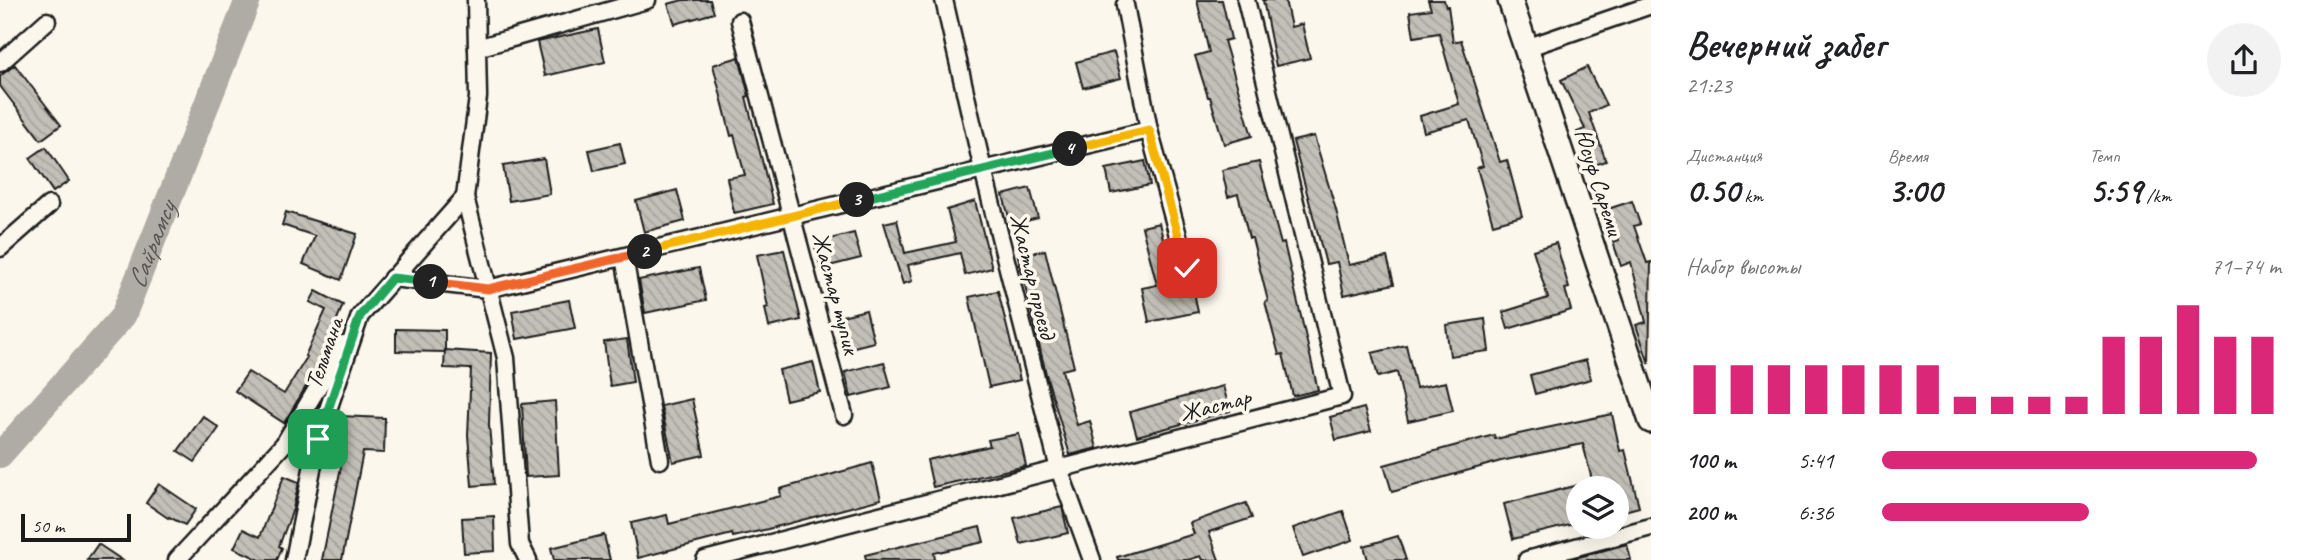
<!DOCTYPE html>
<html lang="ru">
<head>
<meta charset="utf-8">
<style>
  body { margin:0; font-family:Caveat,sans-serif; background:#f2f2f2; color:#202124; height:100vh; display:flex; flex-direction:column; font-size:26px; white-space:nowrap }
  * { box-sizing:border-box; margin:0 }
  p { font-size:23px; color:#757577 }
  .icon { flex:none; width:38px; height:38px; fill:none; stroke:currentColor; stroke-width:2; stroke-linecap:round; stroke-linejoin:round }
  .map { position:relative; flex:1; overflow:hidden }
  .side { display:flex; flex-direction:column; background:#fff; width:665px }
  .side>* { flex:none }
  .controls { position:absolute; left:1566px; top:476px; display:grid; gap:14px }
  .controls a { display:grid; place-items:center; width:63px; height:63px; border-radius:50%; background:#fff; box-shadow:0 7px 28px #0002; font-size:35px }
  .scale { position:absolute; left:21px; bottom:18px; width:110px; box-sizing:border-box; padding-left:7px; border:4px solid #1c1c1c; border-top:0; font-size:19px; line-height:24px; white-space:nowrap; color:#1c1c1c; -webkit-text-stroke:5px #fbf7ec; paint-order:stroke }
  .pin { position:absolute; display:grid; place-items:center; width:60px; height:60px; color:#fff; margin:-30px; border-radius:14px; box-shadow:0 4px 10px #0006 }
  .km { position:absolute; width:35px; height:35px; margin:-18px; border-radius:50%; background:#222; color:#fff; font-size:19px; line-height:35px; text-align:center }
  .round { display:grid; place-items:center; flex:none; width:74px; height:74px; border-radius:37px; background:#f2f2f2 }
  .headline { display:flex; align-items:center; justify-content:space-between; height:119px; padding:0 35px }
  h1 { font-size:38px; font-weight:800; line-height:52px }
  .metrics { display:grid; grid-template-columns:repeat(3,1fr); gap:10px; height:119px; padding:7px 35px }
  .metrics div { display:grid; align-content:center }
  .metrics b { font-size:35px; font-weight:800 }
  .metrics small { font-size:19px; font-weight:400 }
  .metrics p { font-size:19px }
  .chart { height:196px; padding:14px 35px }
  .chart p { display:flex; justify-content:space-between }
  .chart svg { width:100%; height:126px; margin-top:7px; stroke:#db2777; stroke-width:6 }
  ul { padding:0 35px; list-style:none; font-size:23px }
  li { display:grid; grid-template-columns:112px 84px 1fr; align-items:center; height:52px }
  li i { height:18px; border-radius:9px; background:#db2777 }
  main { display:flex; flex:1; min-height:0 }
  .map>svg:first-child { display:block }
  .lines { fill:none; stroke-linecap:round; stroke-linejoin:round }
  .river { stroke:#afaca5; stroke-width:26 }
  .building { fill:url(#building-back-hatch); stroke:#1c1c1c; stroke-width:2 }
  .minor-casing { stroke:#1c1c1c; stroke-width:21 }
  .secondary-casing { stroke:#1c1c1c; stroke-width:28 }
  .minor { stroke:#fbf7ec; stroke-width:16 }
  .secondary { stroke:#fbf7ec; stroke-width:23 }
  .split-1-casing { stroke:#fff; stroke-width:14 }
  .split-2-casing { stroke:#fff; stroke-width:14 }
  .split-3-casing { stroke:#fff; stroke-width:14 }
  .split-4-casing { stroke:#fff; stroke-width:14 }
  .split-5-casing { stroke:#fff; stroke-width:14 }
  .split-1 { stroke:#22a559; stroke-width:9 }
  .split-2 { stroke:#f0652b; stroke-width:9 }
  .split-3 { stroke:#f5b400; stroke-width:9 }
  .split-4 { stroke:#22a559; stroke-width:9 }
  .split-5 { stroke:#f5b400; stroke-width:9 }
  .labels { text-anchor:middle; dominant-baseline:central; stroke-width:7; stroke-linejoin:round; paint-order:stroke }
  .street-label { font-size:24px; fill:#1c1c1c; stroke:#fbf7ec }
  .water-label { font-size:26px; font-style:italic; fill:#575653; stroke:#fbf7ec }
</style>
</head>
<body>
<main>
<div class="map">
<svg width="1651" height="560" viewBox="0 0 1651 560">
  <defs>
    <pattern id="building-back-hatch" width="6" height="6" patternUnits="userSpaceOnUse" patternTransform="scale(1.75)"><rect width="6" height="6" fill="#c3c0b8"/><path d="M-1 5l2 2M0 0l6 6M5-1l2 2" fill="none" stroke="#a7a49e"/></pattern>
  </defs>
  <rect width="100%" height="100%" fill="#fbf7ec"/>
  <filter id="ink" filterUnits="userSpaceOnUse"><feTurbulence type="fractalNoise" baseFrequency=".0143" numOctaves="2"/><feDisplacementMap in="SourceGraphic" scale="14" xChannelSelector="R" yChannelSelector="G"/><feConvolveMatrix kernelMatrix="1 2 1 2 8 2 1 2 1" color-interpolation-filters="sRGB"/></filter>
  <g filter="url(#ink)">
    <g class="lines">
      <path class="river" id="s1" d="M0,455l123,-139 125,-316"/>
    </g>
    <g class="building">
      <path d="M683,0h27l4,13 -39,11 -7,-20z"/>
      <path d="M1197,0h25l9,39 -7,2 28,95 -28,8 -14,-47h-2l-13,-41 14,-4z"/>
      <path d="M1263,0h22l6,27 11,-3 8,34 -34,8z"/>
      <path d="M1428,0h16l2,7 2,-1 5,36 8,-2 39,122 7,-2 15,56 -29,8 -16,-56 6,-2 -14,-46 -45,12 -4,-16 39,-12 -20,-71 -25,4 -4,-25 21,-3z"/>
      <path d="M598,29l7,33 -60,14 -8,-34z"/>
      <path d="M1114,52l7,26 -38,10 -7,-26z"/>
      <path d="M739,57l10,39 -3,1 27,107 -39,9 -7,-35 18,-3 -11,-40 -3,1 -18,-71z"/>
      <path d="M15,65l46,60 -20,15 -41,-54v-10z"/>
      <path d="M1587,67l19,38 -17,8 17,48 -17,6 -12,-35 8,-3 -24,-49z"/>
      <path d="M1314,136l22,74 13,55 38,-8 7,27 -50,11 -7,-33 -11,2 -33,-123z"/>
      <path d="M620,143l5,21 -31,7 -5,-21z"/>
      <path d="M46,147l23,34 -16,11 -23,-34z"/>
      <path d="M544,159l6,35 -41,7 -6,-35z"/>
      <path d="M1145,161l5,24 -39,8 -5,-24z"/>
      <path d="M1259,162l22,82 3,-1 34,147 -25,6 -10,-42 -4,1 -14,-53 3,-1 -16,-63h-3l-11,-44 -10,3 -6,-27z"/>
      <path d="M1030,188l8,30 -27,7 -8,-30z"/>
      <path d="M677,190l8,31 -41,11 -8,-31z"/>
      <path d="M975,201l17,67 -27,7 -5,-22 -52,12 4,16 -9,3 -19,-61 13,-3 8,33 51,-11 -9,-32z"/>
      <path d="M1632,201l8,23 -6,2 13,37 4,-1 -2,102 -13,-39 10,-3 -15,-60 -10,4 -8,-24 6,-2 -11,-31z"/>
      <path d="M286,212l71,22 -16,46 -38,-16 12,-28 -33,-11z"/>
      <path d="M1159,223l15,58 17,-4 7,35 -49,10 -7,-34 15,-3 -15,-58z"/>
      <path d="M854,233l7,25 -40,10 -7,-25z"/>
      <path d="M1556,243l13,45 -4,1 6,21 -63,19 -5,-17 45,-14 -15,-48z"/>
      <path d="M784,250l17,70 -32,7 -4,-19 3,-1 -11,-52z"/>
      <path d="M1045,250l29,117 -12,3 15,55 13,-4 7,27 -27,7 -24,-81 -28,-118z"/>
      <path d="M699,268l7,32 -61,13 -6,-33z"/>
      <path d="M316,291l27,14 -27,65 -32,53 -49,-32 13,-19 36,22 23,-37 -2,-1 21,-46 -16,-8z"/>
      <path d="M998,291l22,89 -31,7 -20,-90z"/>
      <path d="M569,300l6,28 -58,11 -5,-28z"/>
      <path d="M866,310l8,32 -32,8 -8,-32z"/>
      <path d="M1485,319l4,32 -39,5 -4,-31z"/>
      <path d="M396,329l49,1v22l-49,-1z"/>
      <path d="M627,339l6,43 -23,4 -6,-44z"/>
      <path d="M1406,345l10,43 30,-6 7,29 -45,10 -11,-49 -19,5 -6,-24z"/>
      <path d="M445,350l46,3 -2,72 5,59 -22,2 -4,-51 3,-66 -27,-1z"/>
      <path d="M1586,360l5,19 -56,15 -5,-19z"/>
      <path d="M813,362l7,30 -34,8 -7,-30z"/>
      <path d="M884,362l7,25 -40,10 -6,-25z"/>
      <path d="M1223,386l7,25 -93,25 -7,-24z"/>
      <path d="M692,399l12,56 -31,7 -12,-56z"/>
      <path d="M555,401l4,74 -33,2 -4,-73z"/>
      <path d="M1364,408l7,23 -35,9 -6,-23z"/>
      <path d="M1612,414l8,37 5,-1 14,57 -22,6v-25h-23l-11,-44 -82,17 -109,31 -8,-27 110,-30 1,4z"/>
      <path d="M203,416l16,12 -24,34 -17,-11z"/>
      <path d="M339,416l46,2 -1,35 -21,-1 -21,108h-20l22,-108h-7z"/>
      <path d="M1019,434l7,32 -93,21 -6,-27 63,-14 -2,-6z"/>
      <path d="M872,463l9,36 -113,30 -35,8 -1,-3 -94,24 -7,-35 36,-8 2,9 112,-28 -1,-7z"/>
      <path d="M284,476l15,6 -6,27 -14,37 3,2 -5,12h-17l-26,-12 9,-19 17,8z"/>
      <path d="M159,484l37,25 -11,16 -16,-8 -1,1 -22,-15z"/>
      <path d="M1578,485v38l-65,16 -9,-35z"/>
      <path d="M1246,503l6,15 -43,14 10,28h-16l-2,-4 -13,4h-70l-1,-3 77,-23 -4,-11z"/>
      <path d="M1062,507l6,26 -47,11 -7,-26z"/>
      <path d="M1343,511l10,29 -50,17 -10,-29z"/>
      <path d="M494,516l1,35 -31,2 -2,-35z"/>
      <path d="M980,527l4,15 -50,11 1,7h-69l-1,-5z"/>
      <path d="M604,535l6,25h-56l-3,-12z"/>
      <path d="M1398,536l8,24h-38l-4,-14z"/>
      <path d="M98,544l24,16h-35z"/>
      <path d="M1627,544l4,16h-63z"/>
    </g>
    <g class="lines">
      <defs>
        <g id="minor">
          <path d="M476,0l2,97 -13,100 41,161 14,186 8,16"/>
          <path d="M944,0l39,170 76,299 33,91"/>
          <path d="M1125,5l24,125 38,138"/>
          <path d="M740,21l104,394"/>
          <path d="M477,48l170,-48"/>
          <path d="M1526,48l125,-43"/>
          <path d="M0,63l47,-42"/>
          <path d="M0,248l49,-43"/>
          <path d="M624,257l36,203"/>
          <path d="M392,278l96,11 661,-159"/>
          <path d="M177,560l107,-116 59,-99"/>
          <path d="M294,560l24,-121 42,-123 105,-119"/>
          <path d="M705,560l637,-164 -96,-396"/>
          <path d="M1527,560l124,-33"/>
        </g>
        <path id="secondary" d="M1510,0l141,421"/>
      </defs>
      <use href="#minor" class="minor-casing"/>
      <use href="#secondary" class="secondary-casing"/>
      <use href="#minor" class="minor"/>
      <use href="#secondary" class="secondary"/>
    </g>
  </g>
  <g class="lines" filter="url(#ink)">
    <defs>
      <path id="split-1" d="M318,439l42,-123 32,-38 39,4"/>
      <path id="split-2" d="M431,282l57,7 157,-37"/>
      <path id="split-3" d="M645,252l212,-52"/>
      <path id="split-4" d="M857,200l213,-51"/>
      <path id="split-5" d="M1070,149l79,-19 38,138"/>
    </defs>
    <use href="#split-1" class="split-1-casing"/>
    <use href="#split-2" class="split-2-casing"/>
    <use href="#split-3" class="split-3-casing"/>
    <use href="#split-4" class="split-4-casing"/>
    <use href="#split-5" class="split-5-casing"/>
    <use href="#split-1" class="split-1"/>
    <use href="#split-2" class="split-2"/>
    <use href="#split-3" class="split-3"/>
    <use href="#split-4" class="split-4"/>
    <use href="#split-5" class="split-5"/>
  </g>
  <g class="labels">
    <g class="street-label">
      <text transform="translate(1599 182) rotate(72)">Юсуф Сареми</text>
      <text transform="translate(1033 276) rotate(76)">Жастар проезд</text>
      <text transform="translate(836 293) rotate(75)">Жастар тупик</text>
      <text transform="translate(324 353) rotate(-71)">Тельмана</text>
      <text transform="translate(1215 405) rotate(-14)">Жастар</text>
    </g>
    <g class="water-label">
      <text stroke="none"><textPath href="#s1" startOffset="262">Сайрамсу</textPath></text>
    </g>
  </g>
</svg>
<div class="controls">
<a><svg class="icon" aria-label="layers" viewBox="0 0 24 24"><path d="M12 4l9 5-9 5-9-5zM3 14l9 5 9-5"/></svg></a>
</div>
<div class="scale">50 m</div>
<div class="pin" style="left:318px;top:439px;background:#1e9e55"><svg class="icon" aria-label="arrive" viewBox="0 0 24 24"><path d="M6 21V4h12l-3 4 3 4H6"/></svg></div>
<div class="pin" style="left:1187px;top:268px;background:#d93025"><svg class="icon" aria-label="check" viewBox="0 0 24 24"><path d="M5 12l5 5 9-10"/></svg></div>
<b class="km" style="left:431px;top:282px">1</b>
<b class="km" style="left:645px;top:252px">2</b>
<b class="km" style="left:857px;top:200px">3</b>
<b class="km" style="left:1070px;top:149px">4</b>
</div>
<section class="side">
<div class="headline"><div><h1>Вечерний забег</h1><p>21:23</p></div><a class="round"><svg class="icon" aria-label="share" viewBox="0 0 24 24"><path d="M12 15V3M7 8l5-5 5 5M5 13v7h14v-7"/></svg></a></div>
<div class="metrics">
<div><p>Дистанция</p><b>0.50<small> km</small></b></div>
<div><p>Время</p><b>3:00</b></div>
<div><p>Темп</p><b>5:59<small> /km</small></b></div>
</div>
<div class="chart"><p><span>Набор высоты</span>71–74 m</p>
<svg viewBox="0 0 160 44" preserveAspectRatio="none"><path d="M5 44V27M15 44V27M25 44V27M35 44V27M45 44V27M55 44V27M65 44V27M75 44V38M85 44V38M95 44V38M105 44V38M115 44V17M125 44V17M135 44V6M145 44V17M155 44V17"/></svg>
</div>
<ul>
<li><b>100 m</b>5:41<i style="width:94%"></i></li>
<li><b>200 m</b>6:36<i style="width:52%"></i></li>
</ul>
</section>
</main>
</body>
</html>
